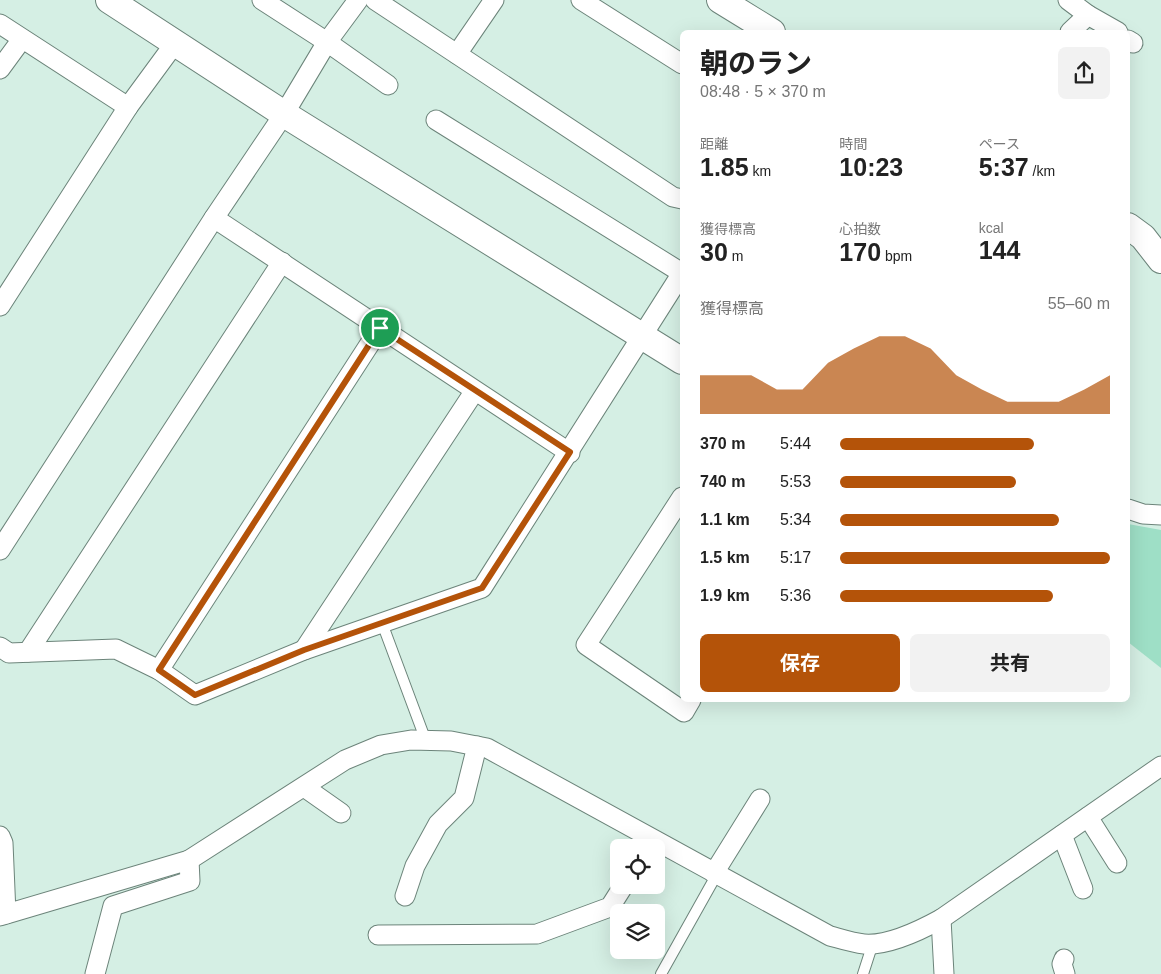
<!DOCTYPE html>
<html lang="ja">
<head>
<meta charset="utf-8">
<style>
  body { margin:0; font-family:Arial,"Noto Sans JP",sans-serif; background:#f2f2f2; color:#222; height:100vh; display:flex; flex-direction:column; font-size:19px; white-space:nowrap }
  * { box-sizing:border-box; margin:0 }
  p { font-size:16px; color:#767676 }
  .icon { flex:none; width:28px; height:28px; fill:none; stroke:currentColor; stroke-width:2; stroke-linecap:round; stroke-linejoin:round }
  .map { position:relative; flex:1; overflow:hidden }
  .panel { position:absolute; left:680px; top:30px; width:450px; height:672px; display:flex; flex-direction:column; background:#fff; border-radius:8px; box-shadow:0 5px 20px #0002 }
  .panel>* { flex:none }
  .controls { position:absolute; left:610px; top:839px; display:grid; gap:10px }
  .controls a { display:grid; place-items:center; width:55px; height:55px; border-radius:8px; background:#fff; box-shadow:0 5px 20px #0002; font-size:25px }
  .pin { position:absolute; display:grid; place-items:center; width:42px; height:42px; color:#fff; margin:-21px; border:2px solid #fff; border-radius:50%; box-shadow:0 1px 5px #0007 }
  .round { display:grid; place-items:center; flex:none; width:52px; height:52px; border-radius:8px; background:#f2f2f2 }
  .head { display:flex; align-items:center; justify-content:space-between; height:85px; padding:0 20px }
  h1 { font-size:28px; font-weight:700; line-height:38px }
  .figures { display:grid; grid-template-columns:repeat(3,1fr); gap:8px; height:85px; padding:5px 20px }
  .figures div { display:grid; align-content:center }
  .figures b { font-size:25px; font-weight:700 }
  .figures small { font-size:14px; font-weight:400 }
  .figures p { font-size:14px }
  .chart { height:140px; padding:10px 20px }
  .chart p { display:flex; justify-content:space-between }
  .chart svg { width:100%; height:90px; margin-top:5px; fill:#b45309; opacity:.7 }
  .cta { display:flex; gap:10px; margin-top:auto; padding:10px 20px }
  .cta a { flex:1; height:58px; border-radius:8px; background:#b45309; color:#fff; font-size:20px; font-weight:700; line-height:58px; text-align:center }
  .cta a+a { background:#f2f2f2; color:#222 }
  ul { padding:0 20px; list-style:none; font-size:16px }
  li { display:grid; grid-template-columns:80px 60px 1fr; align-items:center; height:38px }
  li i { height:12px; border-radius:6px; background:#b45309 }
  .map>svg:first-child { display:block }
  .green { fill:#9edfc6 }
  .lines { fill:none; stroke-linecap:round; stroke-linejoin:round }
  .lane-casing { stroke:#6c847a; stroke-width:12 }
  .street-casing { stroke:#6c847a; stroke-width:21 }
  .secondary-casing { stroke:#6c847a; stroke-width:28 }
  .lane { stroke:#fff; stroke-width:10 }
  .street { stroke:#fff; stroke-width:19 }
  .secondary { stroke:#fff; stroke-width:26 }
  .route-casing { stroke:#fff; stroke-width:10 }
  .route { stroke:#b45309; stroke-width:6 }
</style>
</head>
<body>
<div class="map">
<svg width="1161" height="974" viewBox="0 0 1161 974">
  <rect width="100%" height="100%" fill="#d5efe4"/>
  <path class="green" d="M1128,524l33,6v138l-33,-26z"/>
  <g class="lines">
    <defs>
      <g id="lane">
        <path d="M382,623l44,118"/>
        <path d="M661,974l56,-100"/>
        <path d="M863,974l10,-31"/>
      </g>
      <g id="street">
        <path d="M262,0l65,42 61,43"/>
        <path d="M375,0l298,197 9,2"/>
        <path d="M581,0l101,64"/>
        <path d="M1068,0l20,15"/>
        <path d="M0,24l128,83"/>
        <path d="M1070,32l18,-17 30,17"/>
        <path d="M1128,40l5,3"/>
        <path d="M457,54l37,-54"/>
        <path d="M0,69l22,-30"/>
        <path d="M214,218l356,235"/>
        <path d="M0,306l128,-199 47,-64"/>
        <path d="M682,497l-96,148 98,67 7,-12"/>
        <path d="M1128,509l15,5 18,1"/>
        <path d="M0,550l214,-332 70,-104 43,-72 31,-42"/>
        <path d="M0,647l9,6 107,-4 43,21 36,25 109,-45 178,-62 200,-315 -246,-153"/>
        <path d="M304,650l170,-258"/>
        <path d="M28,652l254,-390"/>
        <path d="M159,670l221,-342"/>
        <path d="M304,787l37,26"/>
        <path d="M1088,817l29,46"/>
        <path d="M1062,835l21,54"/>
        <path d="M0,836l3,7 3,71"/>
        <path d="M714,873l46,-74"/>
        <path d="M405,896l10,-30 23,-42 26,-26 13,-52"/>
        <path d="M0,916l189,-56 156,-100 36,-15 30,-5 40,1 36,7 343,188c11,3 23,7 34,8 24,2 57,-14 77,-25l220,-153"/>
        <path d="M941,919l3,55"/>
        <path d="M378,935l159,-1 73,-27 14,-22"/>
        <path d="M1064,959l-2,5 3,10"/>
        <path d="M95,974l18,-68 77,-25 -1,-21"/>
      </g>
      <g id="secondary">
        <path d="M109,0l175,114 398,247"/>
        <path d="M720,0l52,32"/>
        <path d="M1128,226l15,11 18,23"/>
      </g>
    </defs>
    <use href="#lane" class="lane-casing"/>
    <use href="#street" class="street-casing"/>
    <use href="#secondary" class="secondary-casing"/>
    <use href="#lane" class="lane"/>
    <use href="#street" class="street"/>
    <use href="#secondary" class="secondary"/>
  </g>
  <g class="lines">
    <defs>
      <path id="route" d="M380,328l190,124 -88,136 -178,62 -109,45 -36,-25z"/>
    </defs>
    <use href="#route" class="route-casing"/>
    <use href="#route" class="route"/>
  </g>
</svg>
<div class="controls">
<a><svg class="icon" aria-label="locate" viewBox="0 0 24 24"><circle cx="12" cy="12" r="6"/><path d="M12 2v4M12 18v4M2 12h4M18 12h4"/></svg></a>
<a><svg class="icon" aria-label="layers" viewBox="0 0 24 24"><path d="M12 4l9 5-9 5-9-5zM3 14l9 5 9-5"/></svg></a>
</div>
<div class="pin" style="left:380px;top:328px;background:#1e9e55"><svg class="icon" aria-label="arrive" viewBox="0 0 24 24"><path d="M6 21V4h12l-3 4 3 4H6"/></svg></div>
<section class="panel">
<div class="head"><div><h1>朝のラン</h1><p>08:48 · 5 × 370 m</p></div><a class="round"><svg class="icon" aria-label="share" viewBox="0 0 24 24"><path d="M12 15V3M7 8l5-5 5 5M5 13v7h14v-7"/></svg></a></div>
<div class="figures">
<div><p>距離</p><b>1.85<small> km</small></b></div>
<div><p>時間</p><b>10:23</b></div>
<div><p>ペース</p><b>5:37<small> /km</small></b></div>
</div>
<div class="figures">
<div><p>獲得標高</p><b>30<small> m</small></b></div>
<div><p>心拍数</p><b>170<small> bpm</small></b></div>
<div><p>kcal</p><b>144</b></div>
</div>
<div class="chart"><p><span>獲得標高</span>55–60 m</p>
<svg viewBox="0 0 160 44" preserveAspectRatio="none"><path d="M0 44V25L10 25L20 25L30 32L40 32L50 19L60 12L70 6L80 6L90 12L100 25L110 32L120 38L130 38L140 38L150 32L160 25V44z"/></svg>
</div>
<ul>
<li><b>370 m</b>5:44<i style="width:72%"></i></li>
<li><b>740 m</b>5:53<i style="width:65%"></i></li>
<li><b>1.1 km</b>5:34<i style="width:81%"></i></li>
<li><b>1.5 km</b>5:17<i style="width:100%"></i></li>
<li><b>1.9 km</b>5:36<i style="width:79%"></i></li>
</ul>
<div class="cta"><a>保存</a><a>共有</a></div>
</section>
</div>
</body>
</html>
